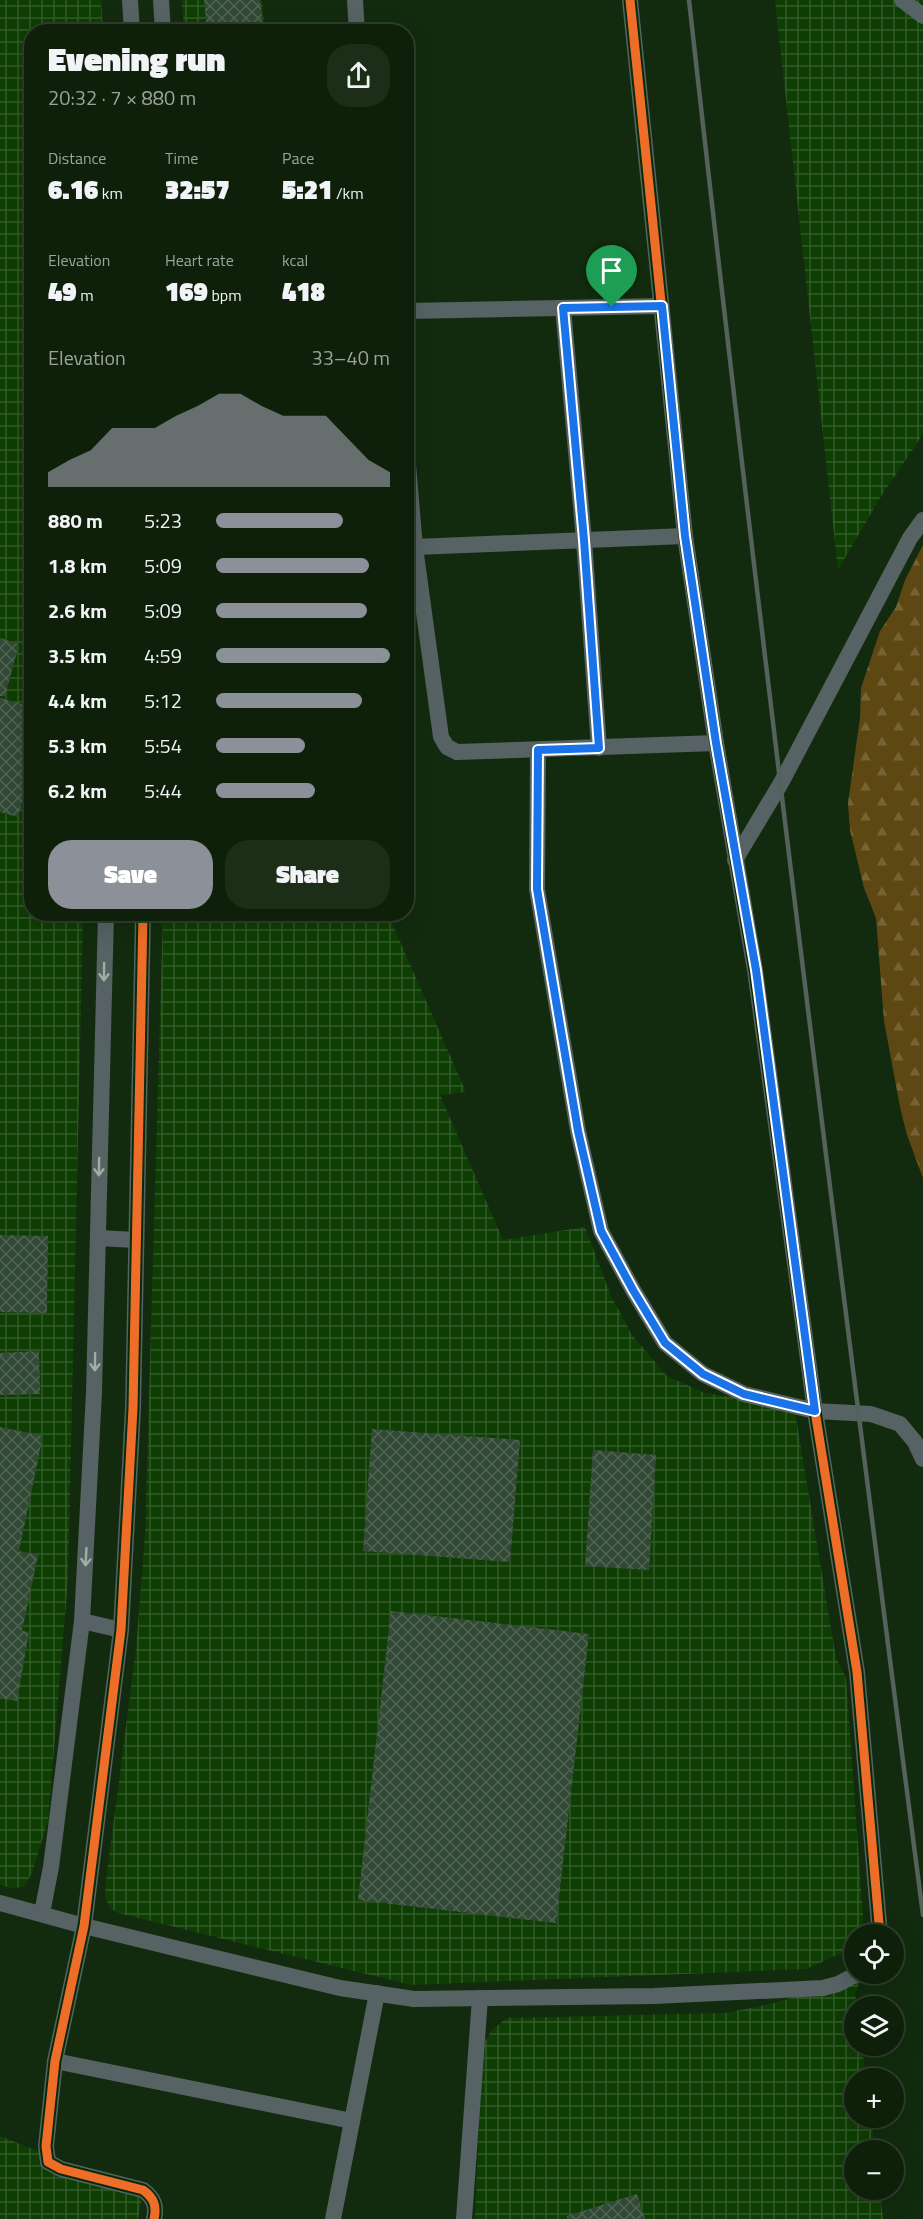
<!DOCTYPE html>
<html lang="en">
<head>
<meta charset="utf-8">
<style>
  body { margin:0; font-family:"Titillium Web",sans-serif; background:#1c2d18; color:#f1f3f6; height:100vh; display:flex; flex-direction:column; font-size:22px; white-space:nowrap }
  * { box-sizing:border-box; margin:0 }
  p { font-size:20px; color:#9ba39c }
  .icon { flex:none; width:33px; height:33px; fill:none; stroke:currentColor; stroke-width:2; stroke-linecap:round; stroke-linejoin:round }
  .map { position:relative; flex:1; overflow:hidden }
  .panel { position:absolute; left:24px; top:24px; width:390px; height:897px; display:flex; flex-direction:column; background:#0e200a; border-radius:24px; box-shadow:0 6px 24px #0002,0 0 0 2px #2e3e2b }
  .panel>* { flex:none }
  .fabs { position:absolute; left:844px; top:1924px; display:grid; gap:12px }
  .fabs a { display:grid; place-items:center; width:60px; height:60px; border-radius:50%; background:#0e200a; box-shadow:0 6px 24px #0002,0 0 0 2px #2e3e2b; font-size:30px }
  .pin { position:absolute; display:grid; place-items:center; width:51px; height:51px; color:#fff; margin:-62px -26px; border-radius:50% 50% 50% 0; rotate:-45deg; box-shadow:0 0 6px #0007 }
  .pin .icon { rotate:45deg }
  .round { display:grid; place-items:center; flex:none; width:63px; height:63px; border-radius:24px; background:#1c2d18 }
  .overview { display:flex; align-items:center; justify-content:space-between; height:102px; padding:0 24px }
  h1 { font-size:33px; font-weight:800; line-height:45px }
  .stats { display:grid; grid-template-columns:repeat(3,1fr); gap:9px; height:102px; padding:6px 24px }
  .stats div { display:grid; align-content:center }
  .stats b { font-size:26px; font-weight:800 }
  .stats small { font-size:16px; font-weight:400 }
  .stats p { font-size:16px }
  .chart { height:168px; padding:12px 24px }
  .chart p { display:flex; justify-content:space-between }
  .chart svg { width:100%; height:108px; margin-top:6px; fill:#8c9099; opacity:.7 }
  .button { display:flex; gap:12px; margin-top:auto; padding:12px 24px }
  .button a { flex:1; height:69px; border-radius:24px; background:#8c9099; color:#fff; font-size:24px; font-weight:800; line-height:69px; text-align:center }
  .button a+a { background:#1c2d18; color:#f1f3f6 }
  ul { padding:0 24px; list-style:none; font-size:20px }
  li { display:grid; grid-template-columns:96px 72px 1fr; align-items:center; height:45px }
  li i { height:15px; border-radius:8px; background:#8c9099 }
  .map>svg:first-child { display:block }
  .industrial { fill:url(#industrial-grid) }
  .forest { fill:url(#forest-firs) }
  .building { fill:url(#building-cross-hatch) }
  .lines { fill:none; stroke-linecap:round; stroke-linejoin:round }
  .street { stroke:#566263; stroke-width:16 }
  .rail { stroke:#54625b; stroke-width:4.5 }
  .cycleway-casing { stroke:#092b05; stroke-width:13 }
  .cycleway { stroke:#ee6e29; stroke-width:9 }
  .oneway { stroke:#9db0a2 }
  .route-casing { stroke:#fff; stroke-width:12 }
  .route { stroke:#1a73e8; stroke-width:8 }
</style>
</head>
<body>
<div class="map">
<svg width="923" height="2219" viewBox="0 0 923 2219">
  <defs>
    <pattern id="industrial-grid" width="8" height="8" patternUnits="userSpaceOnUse" patternTransform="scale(1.5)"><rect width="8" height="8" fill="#0e3e04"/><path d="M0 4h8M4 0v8" fill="none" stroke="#315b28"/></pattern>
    <pattern id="forest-firs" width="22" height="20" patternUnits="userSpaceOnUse" patternTransform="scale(1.5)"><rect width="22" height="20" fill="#5d4814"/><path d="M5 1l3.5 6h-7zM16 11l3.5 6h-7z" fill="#746336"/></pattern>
    <pattern id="building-cross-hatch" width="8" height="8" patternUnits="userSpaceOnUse" patternTransform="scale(1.5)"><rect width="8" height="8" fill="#324936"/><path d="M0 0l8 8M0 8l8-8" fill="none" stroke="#506453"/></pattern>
  </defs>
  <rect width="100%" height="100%" fill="#122b0e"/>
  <g class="industrial">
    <path d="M0,0h101l2,31 -71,1v882h51l-15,666 -20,242 -17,53 -8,12 -12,1 -11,-3z"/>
    <path d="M182,0h80l3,31h-81z"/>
    <path d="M775,0h148v434l-43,64 -42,72z"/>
    <path d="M163,914h225l78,178 -26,3 63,145 82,-13 26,69 21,39 35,41 38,17 75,11 15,8 41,246 10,20 18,251 -5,6h-4v5l-9,11 -40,18 -395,16 -293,-72 -8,-5 -5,-12 1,-15 30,-232 9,-114z"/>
    <path d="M862,1975l-7,19 2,13h-2v39h7l4,33h-11v39h16l4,33h-20v39h25l3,29h-408l7,-173 10,-16 15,-12 218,-5 45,-9 52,-15z"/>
    <path d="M0,2136l143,57 -5,26h-138z"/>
  </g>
  <path class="forest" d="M923,545v633l-16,-43 -7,-28 -16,-86 -8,-103 -12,-30 -14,-58 -2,-27 12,-85 1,-30 19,-57 16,-24 9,-27z"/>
  <g class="building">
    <path d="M204,0h56l4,32h-57z"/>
    <path d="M0,638l19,6 -14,52h-5z"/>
    <path d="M0,698l32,9v59l-14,51 -18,-5z"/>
    <path d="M0,1235l48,1 -1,77 -47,-1z"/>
    <path d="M39,1351l1,43 -40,1v-42z"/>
    <path d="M0,1427l43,9 -24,115 19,4 -16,76 7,1 -12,69 -17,-3z"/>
    <path d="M372,1429l148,11 -10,122 -147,-11z"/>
    <path d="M593,1450l63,5 -7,115 -64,-4z"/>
    <path d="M391,1611l198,23 -33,289 -198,-23z"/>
    <path d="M637,2194l8,25h-78v-3z"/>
  </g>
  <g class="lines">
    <g class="street">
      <path d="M130,0l2,32"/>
      <path d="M161,0l2,32"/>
      <path d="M355,0l2,32"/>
      <path d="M630,0l55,536 31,207 39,227 60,441 42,261 23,263"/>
      <path d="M902,0l21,16"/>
      <path d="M563,308l21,232 15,208"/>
      <path d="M406,311l255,-5"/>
      <path d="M406,441l9,106 26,190 6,10 10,5 259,-9"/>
      <path d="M415,547l270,-11"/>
      <path d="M538,750l-1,139 41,242 23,100 32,59 32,53 38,31 41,20 71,17 56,3 29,10 15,18 8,17"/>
      <path d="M735,860l46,-77 129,-245 13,-18"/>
      <path d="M143,914l-10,494 -12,222 -37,296 -29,135 -9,85 2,16 13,7 82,21c11,8 14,16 11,29"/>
      <path d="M98,1238l38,2"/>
      <path d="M82,1621l39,9"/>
      <path d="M0,1903l84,23 256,62 74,11 240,-3 169,-8 15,-4 19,-10"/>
      <path d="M42,1913l9,-46 31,-246 12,-229 12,-478"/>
      <path d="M55,2061l297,60"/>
      <path d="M333,2219l44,-226"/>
      <path d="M464,2219l16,-221"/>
    </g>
    <path class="rail" d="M689,0c71,639 151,1277 234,1915"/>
    <defs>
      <g id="cycleway">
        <path d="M630,0l55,536 31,207 39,227 60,441 42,261 23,263"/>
        <path d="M143,914l-10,494 -12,222 -37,296 -29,135 -9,85 2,16 13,7 82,21c11,8 14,16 11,29"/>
      </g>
    </defs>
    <use href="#cycleway" class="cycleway-casing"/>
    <use href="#cycleway" class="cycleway"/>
  </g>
  <defs><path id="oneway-shaft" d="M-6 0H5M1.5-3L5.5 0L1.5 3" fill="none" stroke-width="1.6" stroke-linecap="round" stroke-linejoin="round" transform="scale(1.5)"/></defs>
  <g class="oneway">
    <use href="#oneway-shaft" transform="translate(104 972) rotate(91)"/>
    <use href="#oneway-shaft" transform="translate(99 1167) rotate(91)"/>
    <use href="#oneway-shaft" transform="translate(95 1362) rotate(91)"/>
    <use href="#oneway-shaft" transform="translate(86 1557) rotate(93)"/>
  </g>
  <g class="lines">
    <defs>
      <path id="route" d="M662,306l23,230 31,207 40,227 59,441 -71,-17 -41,-20 -38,-31 -32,-53 -32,-59 -23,-100 -41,-242 1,-139 61,-2 -15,-208 -21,-232z"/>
    </defs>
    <use href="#route" class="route-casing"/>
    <use href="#route" class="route"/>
  </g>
</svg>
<div class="fabs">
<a><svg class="icon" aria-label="locate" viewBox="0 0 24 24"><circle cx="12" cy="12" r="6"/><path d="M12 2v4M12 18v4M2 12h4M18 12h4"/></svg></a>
<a><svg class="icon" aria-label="layers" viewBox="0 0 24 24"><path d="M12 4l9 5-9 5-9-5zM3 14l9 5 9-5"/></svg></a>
<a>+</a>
<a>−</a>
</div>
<div class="pin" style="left:612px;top:307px;background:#1e9e55"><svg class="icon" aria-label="arrive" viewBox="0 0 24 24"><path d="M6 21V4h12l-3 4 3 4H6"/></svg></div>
<section class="panel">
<div class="overview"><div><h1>Evening run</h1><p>20:32 · 7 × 880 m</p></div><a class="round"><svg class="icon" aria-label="share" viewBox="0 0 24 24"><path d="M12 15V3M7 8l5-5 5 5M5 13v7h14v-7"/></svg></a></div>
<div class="stats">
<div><p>Distance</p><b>6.16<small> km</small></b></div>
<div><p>Time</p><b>32:57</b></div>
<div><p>Pace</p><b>5:21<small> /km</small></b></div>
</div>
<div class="stats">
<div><p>Elevation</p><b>49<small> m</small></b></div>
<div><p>Heart rate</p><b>169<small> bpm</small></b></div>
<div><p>kcal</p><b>418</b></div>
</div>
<div class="chart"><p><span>Elevation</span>33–40 m</p>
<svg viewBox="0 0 160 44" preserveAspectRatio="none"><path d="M0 44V38L10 33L20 29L30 20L40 20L50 20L60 15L70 11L80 6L90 6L100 11L110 15L120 15L130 15L140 24L150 33L160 38V44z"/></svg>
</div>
<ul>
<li><b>880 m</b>5:23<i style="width:73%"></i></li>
<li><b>1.8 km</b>5:09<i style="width:88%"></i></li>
<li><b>2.6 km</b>5:09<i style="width:87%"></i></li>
<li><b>3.5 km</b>4:59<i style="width:100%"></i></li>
<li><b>4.4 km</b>5:12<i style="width:84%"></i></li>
<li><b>5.3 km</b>5:54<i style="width:51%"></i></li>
<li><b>6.2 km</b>5:44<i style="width:57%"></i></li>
</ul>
<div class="button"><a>Save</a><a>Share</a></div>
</section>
</div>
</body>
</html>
